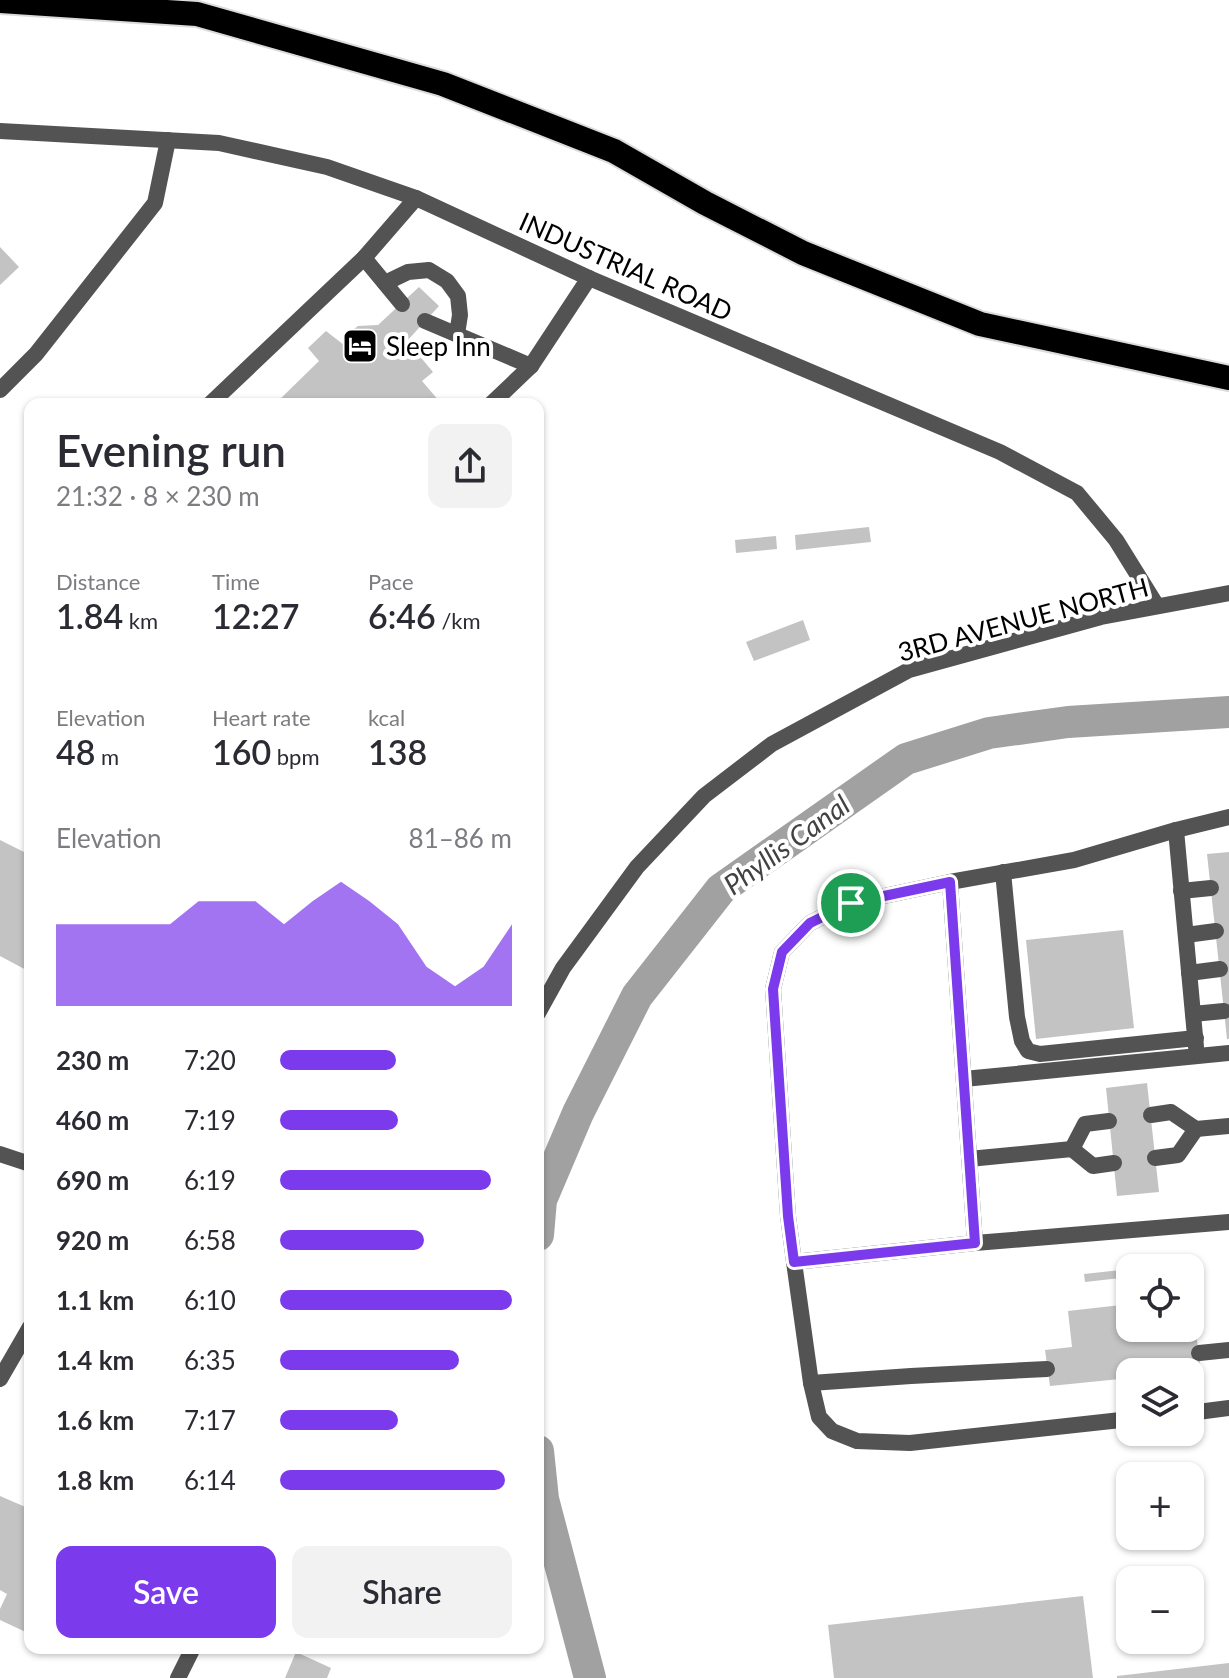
<!DOCTYPE html>
<html lang="en">
<head>
<meta charset="utf-8">
<style>
  body { margin:0; font-family:Lato,sans-serif; background:#f2f2f3; color:#2b2b33; height:100vh; display:flex; flex-direction:column; font-size:30px; white-space:nowrap }
  * { box-sizing:border-box; margin:0 }
  p { font-size:26px; color:#7c7c81 }
  .icon { flex:none; width:44px; height:44px; fill:none; stroke:currentColor; stroke-width:2; stroke-linecap:round; stroke-linejoin:round }
  .map { position:relative; flex:1; overflow:hidden }
  .side { position:absolute; left:24px; top:398px; width:520px; height:1256px; display:flex; flex-direction:column; background:#fff; border-radius:16px; box-shadow:0 2px 6px #0004 }
  .side>* { flex:none }
  .fabs { position:absolute; left:1116px; top:1254px; display:grid; gap:16px }
  .fabs a { display:grid; place-items:center; width:88px; height:88px; border-radius:16px; background:#fff; box-shadow:0 2px 6px #0004; font-size:40px }
  .pin { position:absolute; display:grid; place-items:center; width:68px; height:68px; color:#fff; margin:-34px; border:4px solid #fff; border-radius:50%; box-shadow:0 2px 8px #0007 }
  .round { display:grid; place-items:center; flex:none; width:84px; height:84px; border-radius:16px; background:#f2f2f3 }
  .summary { display:flex; align-items:center; justify-content:space-between; height:136px; padding:0 32px }
  h1 { font-size:44px; font-weight:600; line-height:60px }
  .figures { display:grid; grid-template-columns:repeat(3,1fr); gap:12px; height:136px; padding:8px 32px }
  .figures div { display:grid; align-content:center }
  .figures b { font-size:34px; font-weight:600 }
  .figures small { font-size:22px; font-weight:400 }
  .figures p { font-size:22px }
  .chart { height:224px; padding:16px 32px }
  .chart p { display:flex; justify-content:space-between }
  .chart svg { width:100%; height:144px; margin-top:8px; fill:#7c3aed; opacity:.7 }
  .primary-button { display:flex; gap:16px; margin-top:auto; padding:16px 32px }
  .primary-button a { flex:1; height:92px; border-radius:16px; background:#7c3aed; color:#fff; font-size:32px; font-weight:600; line-height:92px; text-align:center }
  .primary-button a+a { background:#f2f2f3; color:#2b2b33 }
  ul { padding:0 32px; list-style:none; font-size:26px }
  li { display:grid; grid-template-columns:128px 96px 1fr; align-items:center; height:60px }
  li i { height:20px; border-radius:10px; background:#7c3aed }
  .map>svg:first-child { display:block }
  .lines { fill:none; stroke-linecap:round; stroke-linejoin:round }
  .canal { stroke:#a1a1a1; stroke-width:32 }
  .building { fill:#c3c3c3 }
  .highway-casing { stroke:#dbdbdb; stroke-width:28 }
  .lane { stroke:#535353; stroke-width:16 }
  .street { stroke:#535353; stroke-width:16 }
  .highway { stroke:#000; stroke-width:24 }
  .route-casing { stroke:#fff; stroke-width:16 }
  .route { stroke:#7c3aed; stroke-width:10 }
  .labels { text-anchor:middle; dominant-baseline:central; stroke-width:8; stroke-linejoin:round; paint-order:stroke }
  .street-label { font-size:26px; fill:#000; stroke:#fff }
  .poi-label { font-size:26px; fill:#000; stroke:#fff; text-anchor:start }
  .water-label { font-size:28px; font-style:italic; fill:#424242; stroke:#fff }
</style>
</head>
<body>
<div class="map">
<svg width="1229" height="1678" viewBox="0 0 1229 1678">
  <rect width="100%" height="100%" fill="#fff"/>
  <g class="lines">
    <g class="canal">
      <path d="M538,1235l3,-35 37,-87 59,-117 84,-107 185,-130 83,-26 79,-11 161,-10"/>
      <path d="M538,1451l5,48 47,179"/>
    </g>
  </g>
  <g class="building">
    <path d="M0,247l19,20 -19,18z"/>
    <path d="M419,287l20,19 -32,35 26,31 -11,9 18,21 -2,2h-163l44,-43 -11,-13 18,-17 18,14 5,-12 9,-7 20,-1z"/>
    <path d="M869,527l2,15 -75,8 -1,-15z"/>
    <path d="M776,536l1,13 -41,4 -1,-13z"/>
    <path d="M803,620l7,20 -56,21 -8,-19z"/>
    <path d="M0,840l30,15v117l-30,-16z"/>
    <path d="M1229,852v187h-2l-20,-185z"/>
    <path d="M1123,930l11,98 -98,11 -10,-99z"/>
    <path d="M1147,1083l12,109 -42,4 -11,-108z"/>
    <path d="M1195,1262l1,8 -6,1v-3h-30v-2z"/>
    <path d="M1130,1269v8l-45,5 -1,-8z"/>
    <path d="M1130,1304v24h23l1,9 42,-4 5,37 -18,2h-53v6l-80,8 -5,-36 27,-3 -4,-36z"/>
    <path d="M0,1496l30,13v125l-30,-14v-11l7,-15 -7,-4z"/>
    <path d="M1083,1596l10,82h-259l-6,-53z"/>
    <path d="M296,1652l35,16 -4,10h-42z"/>
    <path d="M1229,1663v15h-112v-2z"/>
  </g>
  <g class="lines">
    <defs>
      <path id="highway" d="M0,1l197,13 246,70 171,67 91,52 98,50 177,71 249,54"/>
    </defs>
    <use href="#highway" class="highway-casing"/>
    <g class="lane">
      <path d="M364,258l38,46"/>
      <path d="M385,283l23,-11 21,-2 18,11 11,15 2,19 -3,19"/>
      <path d="M425,321l106,45"/>
      <path d="M0,390l36,-36 119,-151 13,-63"/>
      <path d="M210,404l154,-146 52,-60"/>
      <path d="M491,404l40,-38 58,-88"/>
      <path d="M1229,817l-53,13 -102,30 -124,22 -99,21 -41,20 -28,29 -9,37 15,227 6,46 181,-19 254,-21"/>
      <path d="M1176,830l20,217"/>
      <path d="M1003,872l14,145 5,24 6,10 12,3 156,-16"/>
      <path d="M950,882l25,361"/>
      <path d="M1181,891l30,-3"/>
      <path d="M1186,935l30,-4"/>
      <path d="M1189,973l31,-4"/>
      <path d="M1193,1014l31,-3"/>
      <path d="M964,1079l265,-26"/>
      <path d="M1151,1115l20,-3 25,17 -18,26 -23,3"/>
      <path d="M1196,1129l33,-3"/>
      <path d="M1072,1149l13,-25 24,-3"/>
      <path d="M0,1154l30,10"/>
      <path d="M969,1159l103,-10 21,17 21,-3"/>
      <path d="M794,1262l17,121 8,34 13,14 25,10 53,2 220,-24"/>
      <path d="M1199,1353l30,-3"/>
      <path d="M0,1379l30,-52"/>
      <path d="M811,1383l100,-7 136,-7"/>
      <path d="M1190,1413l39,-5"/>
    </g>
    <g class="street">
      <path d="M0,131l219,12 108,24 89,31 173,80 411,174 77,41 39,47 41,66"/>
      <path d="M538,1013l25,-45 74,-101 67,-71 68,-52 137,-74 192,-53 128,-24"/>
      <path d="M178,1678l15,-30"/>
    </g>
    <use href="#highway" class="highway"/>
  </g>
  <g class="lines">
    <defs>
      <path id="route" d="M950,882l25,361 -181,19 -6,-46 -15,-227 9,-37 28,-29 41,-20z"/>
    </defs>
    <use href="#route" class="route-casing"/>
    <use href="#route" class="route"/>
  </g>
  <defs>
    <symbol id="hotel-square" viewBox="-11 -11 22 22"><rect x="-9" y="-9" width="18" height="18" rx="4" fill="#000" stroke="#fff"/><path d="M-6-4.5h1.5V1H6V5H4.5V3h-9V5H-6ZM-4 0a1.8 1.8 0 1 1 3.6 0ZM.5 0V-2.5h3Q6-2.5 6 0Z" fill="#fff"/></symbol>
  </defs>
  <g fill-rule="evenodd">
    <use href="#hotel-square" x="340" y="326" width="40" height="40"/>
  </g>
  <g class="labels">
    <g class="street-label">
      <text transform="translate(626 266) rotate(24)">INDUSTRIAL ROAD</text>
      <text transform="translate(1023 619) rotate(-15)">3RD AVENUE NORTH</text>
    </g>
    <g class="poi-label">
      <text x="386" y="346">Sleep Inn</text>
    </g>
    <g class="water-label">
      <text transform="translate(786 844) rotate(-36)">Phyllis Canal</text>
    </g>
  </g>
</svg>
<div class="fabs">
<a><svg class="icon" aria-label="locate" viewBox="0 0 24 24"><circle cx="12" cy="12" r="6"/><path d="M12 2v4M12 18v4M2 12h4M18 12h4"/></svg></a>
<a><svg class="icon" aria-label="layers" viewBox="0 0 24 24"><path d="M12 4l9 5-9 5-9-5zM3 14l9 5 9-5"/></svg></a>
<a>+</a>
<a>−</a>
</div>
<div class="pin" style="left:851px;top:903px;background:#1e9e55"><svg class="icon" aria-label="arrive" viewBox="0 0 24 24"><path d="M6 21V4h12l-3 4 3 4H6"/></svg></div>
<section class="side">
<div class="summary"><div><h1>Evening run</h1><p>21:32 · 8 × 230 m</p></div><a class="round"><svg class="icon" aria-label="share" viewBox="0 0 24 24"><path d="M12 15V3M7 8l5-5 5 5M5 13v7h14v-7"/></svg></a></div>
<div class="figures">
<div><p>Distance</p><b>1.84<small> km</small></b></div>
<div><p>Time</p><b>12:27</b></div>
<div><p>Pace</p><b>6:46<small> /km</small></b></div>
</div>
<div class="figures">
<div><p>Elevation</p><b>48<small> m</small></b></div>
<div><p>Heart rate</p><b>160<small> bpm</small></b></div>
<div><p>kcal</p><b>138</b></div>
</div>
<div class="chart"><p><span>Elevation</span>81–86 m</p>
<svg viewBox="0 0 160 44" preserveAspectRatio="none"><path d="M0 44V19L10 19L20 19L30 19L40 19L50 12L60 12L70 12L80 19L90 12L100 6L110 12L120 19L130 32L140 38L150 32L160 19V44z"/></svg>
</div>
<ul>
<li><b>230 m</b>7:20<i style="width:50%"></i></li>
<li><b>460 m</b>7:19<i style="width:51%"></i></li>
<li><b>690 m</b>6:19<i style="width:91%"></i></li>
<li><b>920 m</b>6:58<i style="width:62%"></i></li>
<li><b>1.1 km</b>6:10<i style="width:100%"></i></li>
<li><b>1.4 km</b>6:35<i style="width:77%"></i></li>
<li><b>1.6 km</b>7:17<i style="width:51%"></i></li>
<li><b>1.8 km</b>6:14<i style="width:97%"></i></li>
</ul>
<div class="primary-button"><a>Save</a><a>Share</a></div>
</section>
</div>
</body>
</html>
